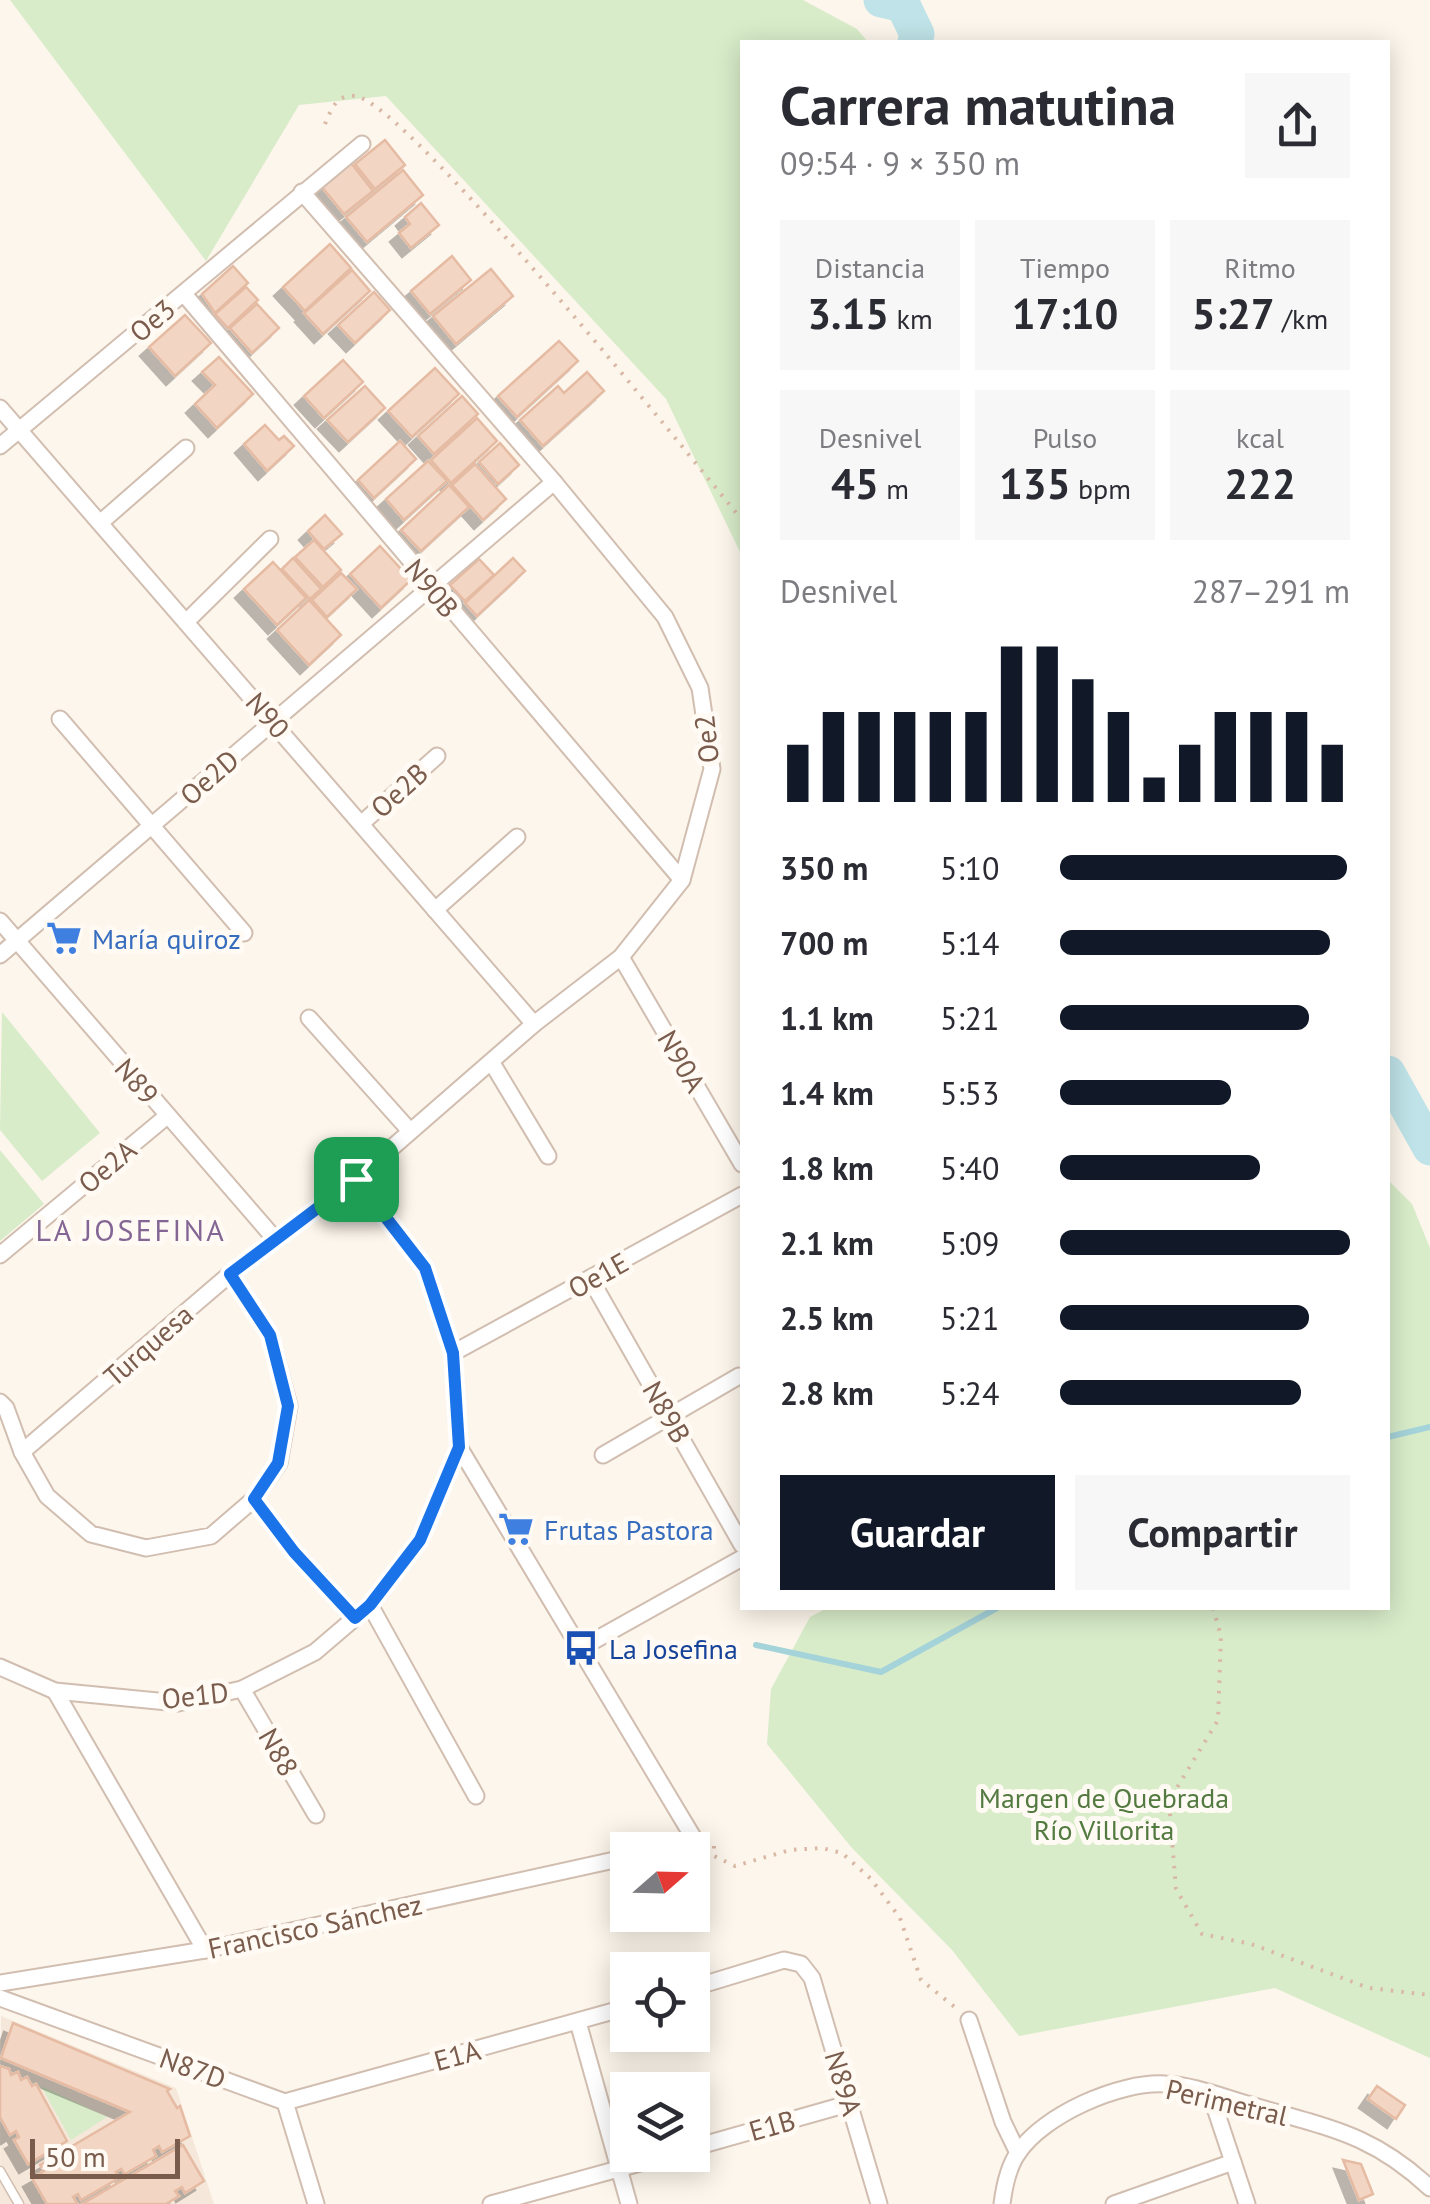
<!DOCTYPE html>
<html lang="es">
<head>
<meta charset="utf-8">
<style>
  body { margin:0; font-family:"PT Sans",sans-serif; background:#f7f7f7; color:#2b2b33; height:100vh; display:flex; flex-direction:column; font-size:38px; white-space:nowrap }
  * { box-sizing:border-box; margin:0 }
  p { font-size:32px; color:#7c7c81 }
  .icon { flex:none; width:55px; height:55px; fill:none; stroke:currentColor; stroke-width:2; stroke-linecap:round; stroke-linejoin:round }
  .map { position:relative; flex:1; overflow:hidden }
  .sheet { position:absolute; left:740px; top:40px; width:650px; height:1570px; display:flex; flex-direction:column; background:#fff; border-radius:0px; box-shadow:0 5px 25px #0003 }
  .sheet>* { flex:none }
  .needle { width:65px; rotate:70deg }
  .fabs { position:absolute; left:610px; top:1832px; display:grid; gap:20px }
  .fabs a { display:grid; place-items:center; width:100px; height:100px; border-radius:0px; background:#fff; box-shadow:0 5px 25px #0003; font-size:50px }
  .scale { position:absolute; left:30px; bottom:25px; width:150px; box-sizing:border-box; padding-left:10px; border:5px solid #7a5c4d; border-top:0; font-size:28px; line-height:35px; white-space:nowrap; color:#7a5c4d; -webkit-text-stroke:8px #fffaf3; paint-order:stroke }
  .pin { position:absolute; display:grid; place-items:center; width:85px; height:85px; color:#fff; margin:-42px; border-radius:20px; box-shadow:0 5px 15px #0006 }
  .round { display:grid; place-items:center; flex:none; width:105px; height:105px; border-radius:0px; background:#f7f7f7 }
  .headline { display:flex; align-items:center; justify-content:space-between; height:170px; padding:0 40px }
  h1 { font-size:55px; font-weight:800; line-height:75px }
  .stats { display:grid; grid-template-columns:repeat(3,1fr); gap:15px; height:170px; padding:10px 40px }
  .stats div { display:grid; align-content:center; border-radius:0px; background:#f7f7f7; text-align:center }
  .stats b { font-size:42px; font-weight:800 }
  .stats small { font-size:28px; font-weight:400 }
  .stats p { font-size:28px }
  .chart { height:280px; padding:20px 40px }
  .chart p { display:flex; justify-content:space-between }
  .chart svg { width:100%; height:180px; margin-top:10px; stroke:#111827; stroke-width:6 }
  .action { display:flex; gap:20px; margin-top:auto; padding:20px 40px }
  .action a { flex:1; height:115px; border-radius:0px; background:#111827; color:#fff; font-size:40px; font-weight:800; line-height:115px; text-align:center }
  .action a+a { background:#f7f7f7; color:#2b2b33 }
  ul { padding:0 40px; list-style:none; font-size:32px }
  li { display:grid; grid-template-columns:160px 120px 1fr; align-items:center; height:75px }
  li i { height:25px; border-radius:12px; background:#111827 }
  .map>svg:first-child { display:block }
  .residential { fill:#f5e8da }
  .green { fill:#d8ecc9 }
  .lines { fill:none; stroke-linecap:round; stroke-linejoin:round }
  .stream { stroke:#a5d3da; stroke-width:6 }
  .river { stroke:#bfe3e8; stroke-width:35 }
  .building { fill:#f3d5c3; stroke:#e6bba3; stroke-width:2.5; filter:url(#shadow) }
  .service-casing { stroke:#d1beb0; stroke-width:11 }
  .minor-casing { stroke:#d1beb0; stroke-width:19 }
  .path { stroke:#d9b8a5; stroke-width:4; stroke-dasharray:2.5 8; stroke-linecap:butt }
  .service { stroke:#fff; stroke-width:8 }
  .minor { stroke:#fff; stroke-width:15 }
  .route-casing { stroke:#fff; stroke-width:20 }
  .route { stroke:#1a73e8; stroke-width:12 }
  .labels { text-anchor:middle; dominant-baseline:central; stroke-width:10; stroke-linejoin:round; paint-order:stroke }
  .street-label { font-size:28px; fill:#7a5c4d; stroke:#fffaf3 }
  .shop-label { font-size:28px; fill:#366cbe; stroke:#fffaf3; text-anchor:start }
  .transit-label { font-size:28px; fill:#164399; stroke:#fffaf3; text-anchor:start }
  .park-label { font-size:28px; fill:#537a41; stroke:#fffaf3 }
  .neighbourhood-label { font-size:30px; letter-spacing:2.5px; fill:#846695; stroke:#fffaf3 }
</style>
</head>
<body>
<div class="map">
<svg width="1430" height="2204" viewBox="0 0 1430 2204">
  <defs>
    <filter id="shadow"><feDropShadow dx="-9" dy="9" stdDeviation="0" flood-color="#0004"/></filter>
  </defs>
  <rect width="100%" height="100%" fill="#fdf6ec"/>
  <path class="residential" d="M1,2016l175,72 38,116h-214z"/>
  <g class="green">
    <path d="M10,0h793l54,29 11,13h-126v514l-76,-157 -280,-303 -87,9 -93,156z"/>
    <path d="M2,1012l98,121 -58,48 -42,-51z"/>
    <path d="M0,1150l44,54 -44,37z"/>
    <path d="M1388,1180l24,24 18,44v810l-155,-70 -256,48 -67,-86 -100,-102 -85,-104 4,-55 39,-72 17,-9h561z"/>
    <path d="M41,2086l66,31 -36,23z"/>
  </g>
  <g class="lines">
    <g class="stream">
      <path d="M1388,1437l42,-10"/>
      <path d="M756,1645l125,27 116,-64"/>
    </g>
    <g class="river">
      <path d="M881,0l22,5 14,29 -2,8"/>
      <path d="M1388,1073l42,75"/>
    </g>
  </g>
  <g class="building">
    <path d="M385,140l20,25 -30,24 -20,-25z"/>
    <path d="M351,163l22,28 -29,23 -22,-27z"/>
    <path d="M403,170l20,25 -56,47 -21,-25z"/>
    <path d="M421,203l18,22 -28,23 -12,-15 11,-9 -5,-7z"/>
    <path d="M330,244l21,24 -46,43 -22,-24z"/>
    <path d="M452,256l19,24 -41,34 -19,-23z"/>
    <path d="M233,266l15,17 -33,30 -13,-19z"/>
    <path d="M491,269l22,27 -57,48 -23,-28z"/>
    <path d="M352,270l18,21 -47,43 -19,-21z"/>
    <path d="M246,287l12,13 -30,28 -13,-14z"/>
    <path d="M374,292l16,18 -35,33 -17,-18z"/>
    <path d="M257,304l22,24 -27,25 -22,-25z"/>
    <path d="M185,315l26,28 -36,33 -26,-29z"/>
    <path d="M559,341l19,20 -61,56 -19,-21z"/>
    <path d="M219,357l34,37 -36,34 -22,-24 20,-19 -13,-13z"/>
    <path d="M343,360l20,22 -39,36 -20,-22z"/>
    <path d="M435,368l24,26 -47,43 -24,-26z"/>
    <path d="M587,372l17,19 -61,55 -23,-26 38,-34 6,7z"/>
    <path d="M365,386l20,22 -37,34 -21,-22z"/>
    <path d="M462,396l16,18 -44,40 -16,-18z"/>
    <path d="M477,418l20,23 -46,42 -20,-23z"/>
    <path d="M265,425l14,15 5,-4 10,10 -27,25 -23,-27z"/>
    <path d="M400,441l16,18 -42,39 -16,-18z"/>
    <path d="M500,443l19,22 -21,19 -19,-22z"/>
    <path d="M428,461l19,20 -43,39 -18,-21z"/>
    <path d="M475,464l31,35 -23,21 -31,-35z"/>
    <path d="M449,485l20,22 -48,44 -20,-21z"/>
    <path d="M325,515l17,19 -18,15 -16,-18z"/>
    <path d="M314,540l27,30 -18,17 -28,-30z"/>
    <path d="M380,546l31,34 -30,28 -31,-34z"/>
    <path d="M293,558l28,31 -11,10 -28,-30z"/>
    <path d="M513,558l12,13 -48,45 -12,-13z"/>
    <path d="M479,559l15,16 -29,26 -15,-16z"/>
    <path d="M273,562l33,36 -29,27 -33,-36z"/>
    <path d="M341,573l16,16 -30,28 -15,-17z"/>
    <path d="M309,600l32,35 -32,30 -32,-35z"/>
    <path d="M13,2023l157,66 -3,2 10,17 3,-2 10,30 -28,16 -3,-6 -6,4 3,6 -31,18 -4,-5 -5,3 3,6 -38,22 -3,-6 -5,3 4,6 -3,1h-27l-15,-26 12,-7 -4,-6 90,-53 -129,-54z"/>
    <path d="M0,2066l9,3 2,6 7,-3 3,8 6,-3 5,9 4,-2 31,57 -39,23 -14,-24 5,-3 -3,-6 -6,4 -10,-18z"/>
    <path d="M1377,2086l28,19 -9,14 -28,-20z"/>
    <path d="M183,2145l21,36 -19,12 -3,-6 -7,4 4,5 -13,8h-84z"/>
    <path d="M1343,2160l18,4 12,30 -14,6z"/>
  </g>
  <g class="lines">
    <defs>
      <path id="service" d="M0,2171l19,33"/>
      <g id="minor">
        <path d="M184,294l498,586"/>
        <path d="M0,408l534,616"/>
        <path d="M0,446l362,-302"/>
        <path d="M100,523l86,-75"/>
        <path d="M186,622l84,-83"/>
        <path d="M60,719l184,214"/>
        <path d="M361,824l76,-68"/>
        <path d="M435,910l82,-73"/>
        <path d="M0,921l275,318"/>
        <path d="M0,955l554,-473"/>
        <path d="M621,957l121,207"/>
        <path d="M309,1018l101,113"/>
        <path d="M492,1063l56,93"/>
        <path d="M0,1255l167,-139"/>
        <path d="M591,1280l151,265"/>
        <path d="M453,1353l289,-158"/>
        <path d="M0,1402l6,6 16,44 25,44 44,38 55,14 65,-12 43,-37 25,-36 10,-57 -19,-71 -40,-61"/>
        <path d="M459,1447l237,395 -38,8"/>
        <path d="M22,1452l208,-178 126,-95 178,-155 87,-67 61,-77 30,-111 -12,-81 -35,-71 -111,-135 -252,-290"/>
        <path d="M603,1455l136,-79"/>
        <path d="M254,1499l40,53 61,66"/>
        <path d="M370,1605l106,191"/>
        <path d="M581,1648l161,-90"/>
        <path d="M0,1667l55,24 123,12 64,-14 73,-37 55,-47 50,-65 39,-93 -6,-94 -28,-85 -69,-89"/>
        <path d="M242,1689l74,126"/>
        <path d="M55,1691l150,259"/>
        <path d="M0,1983l205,-33 423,-93"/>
        <path d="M692,1988l92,-28 17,4 11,14 67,226"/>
        <path d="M0,1998l285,104"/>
        <path d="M969,2020l34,102 15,31"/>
        <path d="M578,2022l51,182"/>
        <path d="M1210,2093l37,111"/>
        <path d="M285,2102l343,-95"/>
        <path d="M285,2102l31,102"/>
        <path d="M692,2148l159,-45"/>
        <path d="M491,2204l178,-49"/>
        <path d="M1002,2204c2,-16 6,-37 16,-51 25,-38 102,-72 147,-69 29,1 60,14 89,22 74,22 117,27 176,82"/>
        <path d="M1114,2204l119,-42"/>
      </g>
    </defs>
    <use href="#service" class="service-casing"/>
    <use href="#minor" class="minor-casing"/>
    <g class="path">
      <path d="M325,124c6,-14 11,-30 30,-28 53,7 336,362 387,424"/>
      <path d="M1213,1608l8,28 -3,84 -49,81 7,88 26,45 49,10 118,44 61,7"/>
      <path d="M714,1846v10l21,10 55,-16 32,-2 20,5 29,26 29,39 21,62 35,28"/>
    </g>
    <use href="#service" class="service"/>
    <use href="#minor" class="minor"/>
  </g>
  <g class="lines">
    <defs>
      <path id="route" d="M356,1179l69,89 28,85 6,94 -39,93 -50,65 -15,13 -61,-66 -40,-53 24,-36 10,-57 -18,-71 -40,-61z"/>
    </defs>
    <use href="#route" class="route-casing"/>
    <use href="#route" class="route"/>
  </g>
  <defs>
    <symbol id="supermarket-bare" viewBox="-9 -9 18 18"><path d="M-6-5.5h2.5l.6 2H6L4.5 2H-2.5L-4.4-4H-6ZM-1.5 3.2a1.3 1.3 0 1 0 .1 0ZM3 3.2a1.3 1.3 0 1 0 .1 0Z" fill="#3f7fe0" stroke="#fffaf3" stroke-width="2.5" paint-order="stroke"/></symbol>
    <symbol id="bus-bare" viewBox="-9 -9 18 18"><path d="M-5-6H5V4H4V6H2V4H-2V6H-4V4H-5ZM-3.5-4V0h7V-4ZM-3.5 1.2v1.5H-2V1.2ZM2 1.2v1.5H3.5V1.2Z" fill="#1a4fb4" stroke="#fffaf3" stroke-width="2.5" paint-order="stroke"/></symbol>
  </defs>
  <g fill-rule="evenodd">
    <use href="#supermarket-bare" x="39" y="913" width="50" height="50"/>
    <use href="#supermarket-bare" x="491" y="1504" width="50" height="50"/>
    <use href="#bus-bare" x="556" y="1623" width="50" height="50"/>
  </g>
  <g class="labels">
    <g class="street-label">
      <text transform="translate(152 320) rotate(-40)">Oe3</text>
      <text transform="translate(432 588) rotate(50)">N90B</text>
      <text transform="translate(268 715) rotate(49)">N90</text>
      <text transform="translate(706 739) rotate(-96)">Oe2</text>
      <text transform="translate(209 777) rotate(-41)">Oe2D</text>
      <text transform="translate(399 790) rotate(-42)">Oe2B</text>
      <text transform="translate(682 1061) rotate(60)">N90A</text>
      <text transform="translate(137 1081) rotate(49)">N89</text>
      <text transform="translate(107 1166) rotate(-40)">Oe2A</text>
      <text transform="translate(598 1275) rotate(-29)">Oe1E</text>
      <text transform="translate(148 1345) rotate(-41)">Turquesa</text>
      <text transform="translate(667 1412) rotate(60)">N89B</text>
      <text transform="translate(195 1695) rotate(-6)">Oe1D</text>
      <text transform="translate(279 1752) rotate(60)">N88</text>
      <text transform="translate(315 1926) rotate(-12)">Francisco Sánchez</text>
      <text transform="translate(457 2055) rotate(-15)">E1A</text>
      <text transform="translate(193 2068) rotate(20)">N87D</text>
      <text transform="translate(844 2083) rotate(73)">N89A</text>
      <text transform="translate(1227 2102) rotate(13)">Perimetral</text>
      <text transform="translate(772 2125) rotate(-16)">E1B</text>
    </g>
    <g class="shop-label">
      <text x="92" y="938">María quiroz</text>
      <text x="544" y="1529">Frutas Pastora</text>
    </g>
    <g class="transit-label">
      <text x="609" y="1648">La Josefina</text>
    </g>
    <g class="park-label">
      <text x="1104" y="1797">Margen de Quebrada<tspan x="1104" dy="32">Río Villorita</tspan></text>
    </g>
    <g class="neighbourhood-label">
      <text x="131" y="1229">LA JOSEFINA</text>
    </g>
  </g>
</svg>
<div class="fabs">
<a><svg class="needle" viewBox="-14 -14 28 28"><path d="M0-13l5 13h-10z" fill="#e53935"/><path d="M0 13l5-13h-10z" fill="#7c7c81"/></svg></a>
<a><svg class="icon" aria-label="locate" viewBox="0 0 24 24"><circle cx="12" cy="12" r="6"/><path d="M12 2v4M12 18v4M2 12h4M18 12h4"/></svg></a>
<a><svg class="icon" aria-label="layers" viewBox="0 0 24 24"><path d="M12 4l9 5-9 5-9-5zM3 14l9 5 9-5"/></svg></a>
</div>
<div class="scale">50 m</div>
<div class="pin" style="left:356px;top:1179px;background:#1e9e55"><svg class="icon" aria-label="arrive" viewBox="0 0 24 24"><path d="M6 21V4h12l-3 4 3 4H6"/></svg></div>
<section class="sheet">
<div class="headline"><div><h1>Carrera matutina</h1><p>09:54 · 9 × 350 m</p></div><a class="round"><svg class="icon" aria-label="share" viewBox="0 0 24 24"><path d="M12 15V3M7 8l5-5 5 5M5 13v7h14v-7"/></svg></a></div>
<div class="stats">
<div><p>Distancia</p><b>3.15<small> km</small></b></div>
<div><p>Tiempo</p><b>17:10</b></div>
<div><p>Ritmo</p><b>5:27<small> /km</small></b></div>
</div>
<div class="stats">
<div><p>Desnivel</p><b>45<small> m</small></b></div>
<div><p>Pulso</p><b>135<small> bpm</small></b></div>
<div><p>kcal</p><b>222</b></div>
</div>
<div class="chart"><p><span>Desnivel</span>287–291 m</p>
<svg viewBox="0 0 160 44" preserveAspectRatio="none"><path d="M5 44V30M15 44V22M25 44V22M35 44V22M45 44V22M55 44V22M65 44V6M75 44V6M85 44V14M95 44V22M105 44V38M115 44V30M125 44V22M135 44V22M145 44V22M155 44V30"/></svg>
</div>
<ul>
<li><b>350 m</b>5:10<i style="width:99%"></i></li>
<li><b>700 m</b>5:14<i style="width:93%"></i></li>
<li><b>1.1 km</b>5:21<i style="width:86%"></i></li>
<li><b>1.4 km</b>5:53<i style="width:59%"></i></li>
<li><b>1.8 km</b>5:40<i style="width:69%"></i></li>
<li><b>2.1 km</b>5:09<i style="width:100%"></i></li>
<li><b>2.5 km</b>5:21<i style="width:86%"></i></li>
<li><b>2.8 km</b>5:24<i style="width:83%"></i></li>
</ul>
<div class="action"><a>Guardar</a><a>Compartir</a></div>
</section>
</div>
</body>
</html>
